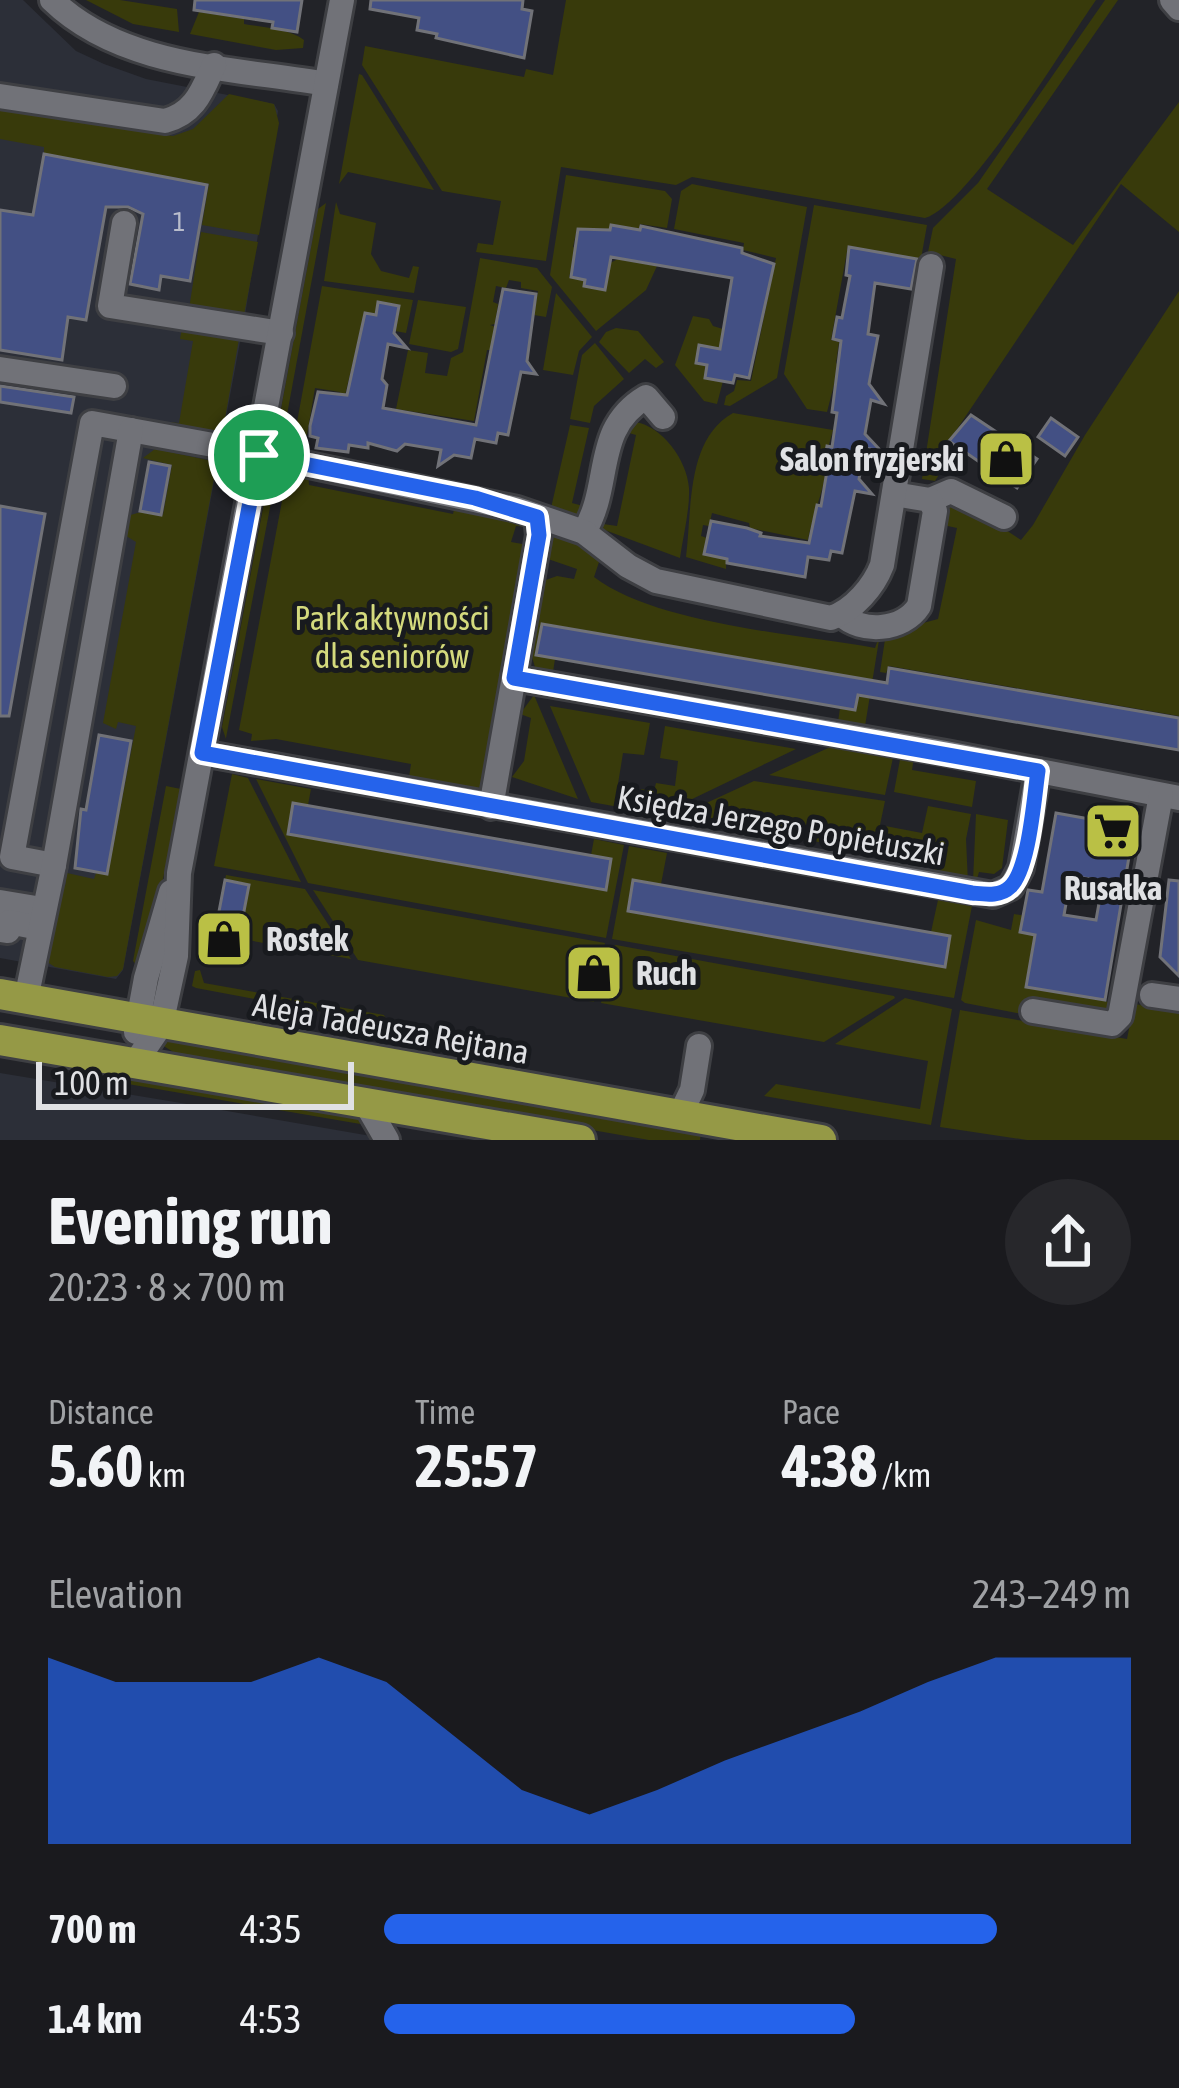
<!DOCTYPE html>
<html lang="en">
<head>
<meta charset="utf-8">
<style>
  body { margin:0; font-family:"Asap Condensed",sans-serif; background:#27272b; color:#f1f3f6; height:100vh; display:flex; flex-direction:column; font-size:45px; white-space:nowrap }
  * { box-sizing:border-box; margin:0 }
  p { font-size:39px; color:#9fa1a4 }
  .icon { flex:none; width:66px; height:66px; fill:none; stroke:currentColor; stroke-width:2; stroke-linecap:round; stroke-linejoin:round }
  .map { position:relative; height:1140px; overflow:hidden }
  .panel { display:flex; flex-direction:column; background:#1a1a1e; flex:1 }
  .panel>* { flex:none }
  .scale { position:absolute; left:36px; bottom:30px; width:318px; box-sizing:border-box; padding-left:12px; border:6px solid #e0e1e4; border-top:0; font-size:33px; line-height:42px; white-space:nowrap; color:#e0e1e4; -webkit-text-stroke:9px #181a1e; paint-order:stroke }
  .pin { position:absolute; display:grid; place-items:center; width:102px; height:102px; color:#fff; margin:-51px; border:6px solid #fff; border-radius:50%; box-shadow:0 3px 12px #0007 }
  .round { display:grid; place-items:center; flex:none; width:126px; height:126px; border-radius:63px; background:#27272b }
  .summary { display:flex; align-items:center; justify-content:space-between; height:204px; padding:0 48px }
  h1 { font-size:66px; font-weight:700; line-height:90px }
  .stats { display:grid; grid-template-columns:repeat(3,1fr); gap:18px; height:204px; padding:12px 48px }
  .stats div { display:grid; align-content:center }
  .stats b { font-size:60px; font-weight:700 }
  .stats small { font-size:33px; font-weight:400 }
  .stats p { font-size:33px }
  .chart { height:336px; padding:24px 48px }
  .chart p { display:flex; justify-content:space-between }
  .chart svg { width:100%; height:216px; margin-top:12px; fill:#2563eb; opacity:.7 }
  ul { padding:0 48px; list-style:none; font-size:39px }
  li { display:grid; grid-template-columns:192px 144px 1fr; align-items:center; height:90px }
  li i { height:30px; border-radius:15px; background:#2563eb }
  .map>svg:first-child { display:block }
  .built { fill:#2c2f38 }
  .green { fill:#383a0b }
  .building { fill:#435084; stroke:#717278; stroke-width:3; fill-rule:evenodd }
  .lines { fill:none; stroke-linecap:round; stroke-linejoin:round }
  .minor-casing { stroke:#3e3f43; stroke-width:30 }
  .major-casing { stroke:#3e3f43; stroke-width:36 }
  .minor { stroke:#717278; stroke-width:24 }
  .major { stroke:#959946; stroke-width:30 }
  .route-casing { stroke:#fff; stroke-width:24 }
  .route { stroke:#2563eb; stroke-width:15 }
  .labels { text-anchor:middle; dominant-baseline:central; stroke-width:10; stroke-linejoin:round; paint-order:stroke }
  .number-label { font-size:27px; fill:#b9bdcc }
  .poi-label { font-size:33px; font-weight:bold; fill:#e0e1e4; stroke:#181a1e; text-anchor:start }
  .park-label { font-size:33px; fill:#d4da7d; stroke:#181a1e }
  .street-label { font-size:33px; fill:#e0e1e4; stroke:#181a1e }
</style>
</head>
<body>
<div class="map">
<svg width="1179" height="1140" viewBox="0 0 1179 1140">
  <rect width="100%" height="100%" fill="#222328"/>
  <g class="built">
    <path d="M0,0h23l53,51 28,13 42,15 128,25 4,7 -33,204 -122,655 -7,9 -116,-21z"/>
    <path d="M0,1073l181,30 213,37h-394z"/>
  </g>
  <g class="green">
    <path d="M86,0h34l57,9 2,23 -46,-8z"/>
    <path d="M566,0h530c-31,44 -127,205 -171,218l-233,-41 -16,8 -115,-18 -15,94 -70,-9 2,-9 15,2 8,-44 -59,-10 -80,-126 3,-19 159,31 2,-8 27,6z"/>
    <path d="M1105,0h13l-131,189 86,56 106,-143v130l-58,-48 -184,275 8,6 -10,16 -13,-2 34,-220 -28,-7 5,-24 45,-45z"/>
    <path d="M199,12l45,7v5c17,3 46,5 60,16l-1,8 -27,2 -86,-16z"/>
    <path d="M359,74l3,1 72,115 -86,-18 -9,12z"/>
    <path d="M229,94l45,10 5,19 -20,112 -57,-10 7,-41 -165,-31v-6l-44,-8v-30l173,27 20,-7z"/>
    <path d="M566,175l99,16 7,8 -5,29 -27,-4 -1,5 -28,-5 -2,5h-32l-4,18 4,1 -8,29 15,4v6l22,4 2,-27 10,-5 39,7 -11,24 -50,41 -46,-56z"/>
    <path d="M692,184l115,23 -30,171 -47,28 -6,-1 2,-9 8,-5 3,-11 14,1 25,-123 -33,-8 1,-7 -70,-14 7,-38z"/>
    <path d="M336,202l4,12 36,9 -5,31 10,17 28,7 4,-12 6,1 -5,26 -90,-12z"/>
    <path d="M326,203l-42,228 -7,-1 41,-221z"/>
    <path d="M814,205l113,20 -6,34 -73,-13 -17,94 8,2 -3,21 3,2 -12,47 -20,-3 -23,-35z"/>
    <path d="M201,232l57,10 -14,73 -55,-6z"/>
    <path d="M480,258l57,10 15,19 -6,30 -12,-2 4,-24 -17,-3v-6l-12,-2 -3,8 -10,-2 -3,16 5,2 -3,20 -5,1 6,2 -5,23h-4l-13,71 -78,-12 12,-59 20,3 -3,20 22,3 4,-18 12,-6z"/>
    <path d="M322,286l91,14 -7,33 -11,-2 5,-26 -22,-4 -3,13 -10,-1 -21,86 -4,-1v-6l-25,-4 -8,47 -12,-2z"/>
    <path d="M1179,291v425l-290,-50 -3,7 -6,-1 6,-39 52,-14 19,-91 -14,-3 2,-20 41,12 35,23 12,-15 52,-90z"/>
    <path d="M556,293l36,44 -13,14 -6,24 -30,-5z"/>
    <path d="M418,300l48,7 -8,42 -7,3 -42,-8z"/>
    <path d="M693,316l16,3 4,7 10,3v20l-24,-4 -3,18 11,2 -2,13 18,3 -6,23 -13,-3 -29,-36z"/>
    <path d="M183,322l57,11 -18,103 -79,-16 36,3 14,-82 -13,-2z"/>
    <path d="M616,328l22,3 26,31 -8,6 -11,-9 -16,14 -30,-31 7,-10z"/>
    <path d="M595,343l29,36 -30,27 -4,17 -20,-4 12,-64z"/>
    <path d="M733,413l100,17 -11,40 4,1c-5,29 -13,42 -18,69l-58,-12 -1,-5 -37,-10 -3,13 -6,-1 -2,11 6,2 -4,16 23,5v10l-40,-12c6,-48 0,-118 47,-144z"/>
    <path d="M635,422c27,4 52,38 54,66 1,22 -6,48 -9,70l-78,-29 1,-5 14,2 19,-91 -14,-4z"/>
    <path d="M570,425l19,3 -17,75 15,4 -7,8 -29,-7z"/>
    <path d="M155,449l62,13 -94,507 -6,7 -9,1 -53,-10 -11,-7 13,-75 8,1 2,-13 27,6 2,-6 12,1 28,-148 -18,-4 -2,7 -13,-6 33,-181 -13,-8 4,-18 14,-4 22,3 9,-50 -29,-7z"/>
    <path d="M288,469l20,4 1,12 144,29 3,-12 65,17 6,8 -11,-1 -5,16 17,3 -41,237 -12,8 -66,-13 2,-13 -135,-25 -25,2 1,-7 -13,-4z"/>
    <path d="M277,471l-51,267v1l-4,-12 45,-240z"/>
    <path d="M555,533l20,7 25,19 -6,18c62,47 202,57 281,71l5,-14 -15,92 -27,-4 2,-14 16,3 5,-33 -319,-55 -6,33 19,3 -2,13 -18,-5 -3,-10 11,-76 14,-5 17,3 3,-10 -29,-10z"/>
    <path d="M534,695l44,104 -66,-22 12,-16 7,-43 -11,-4z"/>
    <path d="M550,706l100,17 -6,32 -21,-2 -5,31 17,4 -5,21 -39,-7z"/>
    <path d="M665,726l131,23 -135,65 -25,-4 5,-21 13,2 2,-8 19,3 3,-25 -18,-3z"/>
    <path d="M837,744l57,9 -9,42 -116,-20z"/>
    <path d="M901,754l13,3 -2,13 64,11 -4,26 -78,-15z"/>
    <path d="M232,774l16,4 53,104 -87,-16z"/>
    <path d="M256,779l55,10 -3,16 -15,-2 -5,32 317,56 6,-31 -20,-5 3,-16 30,6 -18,93 -298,-55z"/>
    <path d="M754,781l131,20 -5,24 42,8 6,-27 43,8 -5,25 2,44 -38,-5 2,-16 -256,-45z"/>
    <path d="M166,786l15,3 -18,90 -24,89 -6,-7z"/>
    <path d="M976,814l32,6 -6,48 -8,6 -15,-2 -3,10 -3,-1z"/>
    <path d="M629,846l38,7 -6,31 -29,-5 -4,33 317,56 6,-32 -20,-4 7,-32 34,6 -18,92 -342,-59z"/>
    <path d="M226,875l79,14 46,70 -114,-21 12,-53 -24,-5z"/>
    <path d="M313,890l292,53 -11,59 -236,-42z"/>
    <path d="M1014,914l23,4 -12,69 90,16 -4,9 -89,2 -57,-11 -4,-3 15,-80 35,10z"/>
    <path d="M616,945l278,51 1,2 -71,44 -223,-39 10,-56z"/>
    <path d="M200,970l4,13 180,32 4,9 -192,-36 -4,-2 3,-15z"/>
    <path d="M905,998l47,11 -21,116 -167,-29 12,-12 144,25 8,-48 -93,-17z"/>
    <path d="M1134,1004l45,6v130h-152l-87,-13 20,-117 167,29z"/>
    <path d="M164,1038l537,93 -1,9h-51l-466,-82 -21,-13z"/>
    <path d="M96,1068l259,45 17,13 -273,-47z"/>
  </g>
  <g class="building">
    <path d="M195,0h107l-5,32 -25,-4 1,-6 -79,-12z"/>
    <path d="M371,0h152l-1,9 10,2 -8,47 -88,-20 1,-4 -20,-4 2,-12 -49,-9z"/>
    <path d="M44,154l163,31 -17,96 -29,-5 -2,14 -29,-6 13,-70 -15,-7h-22l-20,113 -18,-3 -6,43 -62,-10v-140l33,5z"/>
    <path d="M611,225l29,5 1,-4 101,22v5l32,11 -25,114 -14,-3 -2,8 -28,-5 2,-13 -11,-2 3,-18 21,4 12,-71 -121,-21 -6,33 -21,-4 1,-6 -14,-3 7,-48 32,1z"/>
    <path d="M849,247l68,12 -6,30 -36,-6 -7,51 10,2 -9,48 15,20 -13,-4 -6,34 16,17 -16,-3 -6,31 13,15 -17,-3 -13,62 -11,-2 -2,9 -21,-3 -3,20 -78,-14v-4l-23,-5 7,-33 36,7 14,5 -1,3 49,7 8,-38 4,1 6,-35 -4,-1 4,-24 5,1 5,-34 -5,-1 9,-71 -8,-2 4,-22 5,1 8,-42 -4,-1z"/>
    <path d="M503,289l33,5 -9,67 9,13 -15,-2 -13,63 -10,-2 -2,10 -21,-4 -4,19 -17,-3 -16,11 3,-16 -36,-6 -8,7 -29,-8v5l-19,-3 -1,7 -32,-4 2,-10 -8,-2v-10l8,-34 29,3 18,-82 11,2 2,-13 21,4 -5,27 13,15 -19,-4 -6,35 5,6 -4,23 93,17z"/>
    <path d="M0,386l74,11 -3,16 -71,-11z"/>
    <path d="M971,415l66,44 -20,29 -68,-47z"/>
    <path d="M1051,418l27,19 -13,19 -27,-19z"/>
    <path d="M149,462l21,4 -9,49 -21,-4z"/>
    <path d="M0,506l45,8 -36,202h-9z"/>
    <path d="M542,624l345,59 2,-15 290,50v32l-321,-55 -3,15 -319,-55z"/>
    <path d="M99,735l32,6 -24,133 -32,-6 6,-59 5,1z"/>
    <path d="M293,803l318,56 -5,31 -318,-56z"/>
    <path d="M1056,813l78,14 -29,173 -79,-13 9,-52 -15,-3 8,-42 14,2zM1071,876l32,5 -7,39 -32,-5z"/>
    <path d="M225,880l24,5 -13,68 -24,-5z"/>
    <path d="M633,880l317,56 -5,31 -317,-56z"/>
    <path d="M1169,880l10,1v95l-19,-19z"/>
  </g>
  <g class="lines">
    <defs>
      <g id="minor">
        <path d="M52,0c70,68 183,68 274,84"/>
        <path d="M1172,0l7,8"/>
        <path d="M0,96l165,25c30,-8 37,-30 49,-56"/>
        <path d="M124,223l-14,83 171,27"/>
        <path d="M0,369l114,17"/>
        <path d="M930,500l21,-9 53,26"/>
        <path d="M584,532c29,-48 8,-103 62,-135l17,20"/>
        <path d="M841,614c20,20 62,17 78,-8l16,-95 -5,-11 -36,-6"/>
        <path d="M514,678l432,75 233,45"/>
        <path d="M202,753l791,142 18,-8 10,-19 17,-97"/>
        <path d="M491,807l48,-272 -2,-18"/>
        <path d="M54,865l-42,-8 80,-434 132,24 293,62 67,23 44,34 28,15 175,37c23,-8 43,-32 51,-53l49,-299"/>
        <path d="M0,902l42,7"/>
        <path d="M0,930l8,1 1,-9 30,6"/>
        <path d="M1152,995l27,4"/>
        <path d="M26,999l28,-134 77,-435"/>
        <path d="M1033,1011l79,13 8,-8 41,-221"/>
        <path d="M136,1032l10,-54 25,-86"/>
        <path d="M135,1063l26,-38 15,-69 3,-83 163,-873"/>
        <path d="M365,1102l22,38"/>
        <path d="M680,1115l12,-25 7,-44"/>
      </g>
      <g id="major">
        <path d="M0,994l821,146"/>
        <path d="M0,1040l580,100"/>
      </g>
    </defs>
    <use href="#minor" class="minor-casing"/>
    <use href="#major" class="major-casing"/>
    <use href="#minor" class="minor"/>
    <use href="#major" class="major"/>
  </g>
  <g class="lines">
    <defs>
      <path id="route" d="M259,455l216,43 62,19 2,18 -25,143 524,93c-4,27 -9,99 -28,116 -10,10 -26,7 -38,6l-770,-140z"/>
    </defs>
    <use href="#route" class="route-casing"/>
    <use href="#route" class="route"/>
  </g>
  <defs>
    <symbol id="shop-square" viewBox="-11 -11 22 22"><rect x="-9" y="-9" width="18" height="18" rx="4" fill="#bac045" stroke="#181a1e"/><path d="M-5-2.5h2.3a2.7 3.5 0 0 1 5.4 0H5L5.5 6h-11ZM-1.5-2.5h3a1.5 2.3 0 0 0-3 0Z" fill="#111"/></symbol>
    <symbol id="supermarket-square" viewBox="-11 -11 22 22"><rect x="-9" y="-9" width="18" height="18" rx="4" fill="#bac045" stroke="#181a1e"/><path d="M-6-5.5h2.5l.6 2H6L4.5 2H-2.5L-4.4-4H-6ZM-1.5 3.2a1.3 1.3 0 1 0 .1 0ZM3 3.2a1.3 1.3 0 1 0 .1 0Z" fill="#111"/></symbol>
  </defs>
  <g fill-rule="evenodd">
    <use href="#shop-square" x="973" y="426" width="66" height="66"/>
    <use href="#supermarket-square" x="1080" y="798" width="66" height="66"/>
    <use href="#shop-square" x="191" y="906" width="66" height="66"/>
    <use href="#shop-square" x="561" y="940" width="66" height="66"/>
  </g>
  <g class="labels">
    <g class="number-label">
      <text x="179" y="221">1</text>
    </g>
    <g class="poi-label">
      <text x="964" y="459" text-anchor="end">Salon fryzjerski</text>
      <text x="1113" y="888" text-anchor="middle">Rusałka</text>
      <text x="266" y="939">Rostek</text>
      <text x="636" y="973">Ruch</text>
    </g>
    <g class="park-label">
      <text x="392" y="618">Park aktywności<tspan x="392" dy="38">dla seniorów</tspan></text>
    </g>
    <g class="street-label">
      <text transform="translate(781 825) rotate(10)">Księdza Jerzego Popiełuszki</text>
      <text transform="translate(391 1028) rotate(10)">Aleja Tadeusza Rejtana</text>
    </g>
  </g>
</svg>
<div class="scale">100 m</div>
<div class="pin" style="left:259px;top:455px;background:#1e9e55"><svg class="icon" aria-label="arrive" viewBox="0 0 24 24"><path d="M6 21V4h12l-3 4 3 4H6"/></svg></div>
</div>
<section class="panel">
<div class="summary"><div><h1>Evening run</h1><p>20:23 · 8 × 700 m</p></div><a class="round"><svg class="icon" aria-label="share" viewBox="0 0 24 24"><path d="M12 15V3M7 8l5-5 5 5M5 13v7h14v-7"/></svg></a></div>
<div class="stats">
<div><p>Distance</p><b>5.60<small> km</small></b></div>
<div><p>Time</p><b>25:57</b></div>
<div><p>Pace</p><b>4:38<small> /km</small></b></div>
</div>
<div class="chart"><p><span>Elevation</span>243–249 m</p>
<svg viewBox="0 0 160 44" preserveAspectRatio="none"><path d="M0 44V6L10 11L20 11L30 11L40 6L50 11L60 22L70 33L80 38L90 33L100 27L110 22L120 17L130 11L140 6L150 6L160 6V44z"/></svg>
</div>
<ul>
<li><b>700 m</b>4:35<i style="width:82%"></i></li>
<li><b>1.4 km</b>4:53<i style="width:63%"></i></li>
</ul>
</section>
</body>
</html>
